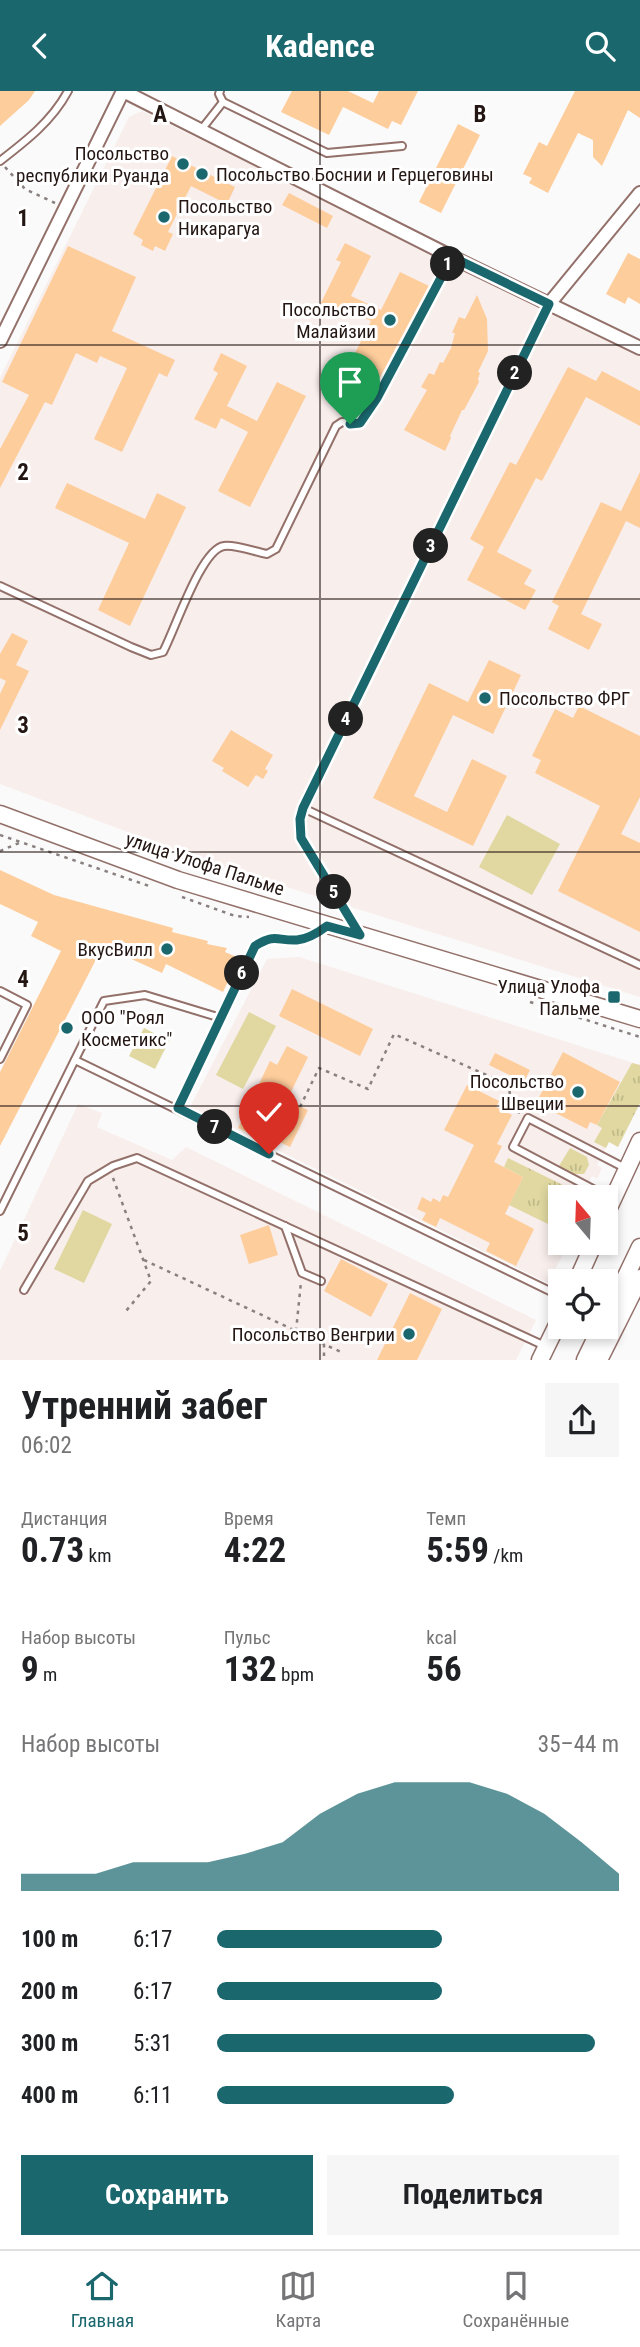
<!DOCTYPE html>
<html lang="ru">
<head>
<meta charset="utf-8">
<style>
  body { margin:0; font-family:"Roboto Condensed",sans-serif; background:#f6f6f6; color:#202124; height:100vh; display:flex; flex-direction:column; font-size:26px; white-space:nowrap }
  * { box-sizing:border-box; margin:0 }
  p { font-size:23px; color:#757577 }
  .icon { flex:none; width:38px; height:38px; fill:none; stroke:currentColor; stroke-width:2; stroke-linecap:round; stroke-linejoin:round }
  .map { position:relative; height:1269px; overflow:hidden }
  .details { display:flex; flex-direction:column; background:#fff; flex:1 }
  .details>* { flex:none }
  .needle { width:46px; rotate:341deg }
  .tools { position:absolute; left:548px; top:1094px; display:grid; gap:14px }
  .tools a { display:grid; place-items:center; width:70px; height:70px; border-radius:0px; background:#fff; box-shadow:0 4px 10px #0003; font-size:35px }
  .pin { position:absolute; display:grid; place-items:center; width:60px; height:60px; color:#fff; margin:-72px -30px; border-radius:50% 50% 50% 0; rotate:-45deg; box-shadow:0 0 7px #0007 }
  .pin .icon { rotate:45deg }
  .km { position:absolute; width:35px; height:35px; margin:-18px; border-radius:50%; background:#222; color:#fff; font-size:19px; line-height:35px; text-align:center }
  .round { display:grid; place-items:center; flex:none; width:74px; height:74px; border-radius:0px; background:#f6f6f6 }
  .overview { display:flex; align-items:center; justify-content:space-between; height:119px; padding:0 21px }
  h1 { font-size:38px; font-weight:700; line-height:52px }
  .figures { display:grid; grid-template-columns:repeat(3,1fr); gap:10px; height:119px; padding:7px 21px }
  .figures div { display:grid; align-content:center }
  .figures b { font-size:35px; font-weight:700 }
  .figures small { font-size:19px; font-weight:400 }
  .figures p { font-size:19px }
  .chart { height:196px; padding:14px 21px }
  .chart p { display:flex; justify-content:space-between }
  .chart svg { width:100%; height:126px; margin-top:7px; fill:#1a676e; opacity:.7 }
  .cta { display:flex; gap:14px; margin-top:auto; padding:14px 21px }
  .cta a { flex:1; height:80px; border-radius:0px; background:#1a676e; color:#fff; font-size:28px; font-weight:700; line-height:80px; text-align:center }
  .cta a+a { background:#f6f6f6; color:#202124 }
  ul { padding:0 21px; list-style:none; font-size:23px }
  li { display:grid; grid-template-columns:112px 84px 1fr; align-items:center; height:52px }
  li i { height:18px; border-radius:9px; background:#1a676e }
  header { display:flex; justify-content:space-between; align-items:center; height:91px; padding:0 21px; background:#1a676e; color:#fff; font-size:32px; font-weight:700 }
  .tabs { display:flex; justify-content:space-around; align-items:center; height:98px; border-top:2px solid #e0e0e0; background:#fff; font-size:19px; color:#757577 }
  .tabs a { display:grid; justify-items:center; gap:4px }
  .tabs .current { color:#1a676e }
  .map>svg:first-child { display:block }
  .built { fill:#f8eeec }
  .grass { fill:url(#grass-tufts) }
  .green { fill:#e0d8a0 }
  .building { fill:#fecd9c }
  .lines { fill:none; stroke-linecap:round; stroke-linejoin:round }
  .lane-casing { stroke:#93716a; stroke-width:10 }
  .street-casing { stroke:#93716a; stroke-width:16 }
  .secondary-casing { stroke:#93716a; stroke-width:19 }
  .path { stroke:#88817f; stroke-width:2.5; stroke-dasharray:3.5 5; stroke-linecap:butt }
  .lane { stroke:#fff; stroke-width:6 }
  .street { stroke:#fff; stroke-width:12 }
  .secondary { stroke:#fff; stroke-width:16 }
  .route-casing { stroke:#fff; stroke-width:14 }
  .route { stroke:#1a676e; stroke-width:9 }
  .grid { fill:none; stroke:#231613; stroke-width:2; stroke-opacity:0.55 }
  .poi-dot { fill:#1a676e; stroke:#fff; stroke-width:2.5 }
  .labels { text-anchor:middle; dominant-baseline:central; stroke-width:6; stroke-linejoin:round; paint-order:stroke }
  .poi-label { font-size:19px; fill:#231613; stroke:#fff; text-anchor:end }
  .street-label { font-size:19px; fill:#231613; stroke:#fff }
  .grid-label { font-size:23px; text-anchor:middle; font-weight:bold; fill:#231613; stroke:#fff; stroke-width:6; stroke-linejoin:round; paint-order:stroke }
</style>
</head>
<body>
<header><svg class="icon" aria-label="back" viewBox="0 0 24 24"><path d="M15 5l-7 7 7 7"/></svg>Kadence<svg class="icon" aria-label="search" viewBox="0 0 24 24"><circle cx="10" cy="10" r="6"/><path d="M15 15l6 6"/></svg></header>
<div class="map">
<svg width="640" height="1269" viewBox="0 0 640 1269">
  <defs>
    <pattern id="grass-tufts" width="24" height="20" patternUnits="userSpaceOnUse" patternTransform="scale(1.75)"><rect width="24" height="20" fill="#e0d8a0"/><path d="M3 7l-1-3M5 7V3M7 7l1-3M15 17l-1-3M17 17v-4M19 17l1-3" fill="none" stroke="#c0b989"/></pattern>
  </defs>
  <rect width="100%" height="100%" fill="#fafafa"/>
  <g class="built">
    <path d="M142,20l498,245v641l-427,-133 -213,-80v-406l129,-261z"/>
    <path d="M299,866l341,108v38l-22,44 -9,-5 -12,23 5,3 -5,11 -5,-3 -11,21h-21v46h9l-21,40 -358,-176 77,-148z"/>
    <path d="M78,1013l24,9 -5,14 75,33 14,-13 350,173 -20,40h-516v-89z"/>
  </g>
  <g class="grass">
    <path d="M632,972l8,2v38l-22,44 -9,-5 -3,6 -12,-6 8,-14 -5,-3z"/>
    <path d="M570,1057l17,9 2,8 -5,9h-10l-15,-8z"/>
    <path d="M508,1067l63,31 -4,8h-7v13l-8,16 -43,-21 14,-28 -19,-10z"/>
  </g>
  <g class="green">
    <path d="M507,724l53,29 -28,51 -53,-28z"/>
    <path d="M249,921l27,14 -33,63 -27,-14z"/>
    <path d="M144,937l25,13 -14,28 -26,-13z"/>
    <path d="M83,1119l29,14 -28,59 -30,-14z"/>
  </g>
  <g class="building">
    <path d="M0,0h35l-6,9 -29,26z"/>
    <path d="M292,0h56l25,12 6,-12h39l-17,34 -9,-4 -4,8 -45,-22 -14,28 -48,-23z"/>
    <path d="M575,0h65v27l-12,-8 -26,56 -9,-9v-17l-15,-7 -30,60 -19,-10 3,-5 -9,-4 16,-32 8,4z"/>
    <path d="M458,33l22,11 -39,78 -22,-11z"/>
    <path d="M172,65l63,31 -8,17 -36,-18 -23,46 5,2 -8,17 -10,-5 -2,5 -12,-6 2,-5 -10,-6z"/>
    <path d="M289,102l44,23 -6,12 -45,-23z"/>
    <path d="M345,152l26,13 -20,40 30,14 19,-38 29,14 -58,110 -30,-15 30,-60 -26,-13 -6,11 -21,-10 23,-47 -5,-2z"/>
    <path d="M68,155l68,31 -24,54 63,29 -8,17 -8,-4 -37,79 -28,-13 33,-71 -27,-12 -3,7 -21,-10 -24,52 -7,-3 -45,86v-39l29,-54 -27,-13z"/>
    <path d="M628,162l12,6v45l-12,-7 -3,7 -19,-10z"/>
    <path d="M477,204l10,24 1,32 -10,21 2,1 -2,6 1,3 -15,28h-2l-12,26 1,2 -6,13 -41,-21 23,-40 -6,-3 8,-14 5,2 6,-13 3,1 8,-15 4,-15h-3l7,-16 6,2z"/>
    <path d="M221,262l26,13 -20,40 30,15 20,-39 29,14 -56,111 -32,-16 30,-59 -27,-14 -5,11 -22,-10 24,-46 -5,-3z"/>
    <path d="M568,276l28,14 6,-10 38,20v35l-54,-29 -44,84 -6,-3 -39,74 35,18 -8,14 12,6 -11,20 -58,-30 17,-33 -14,-8 40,-77 6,3z"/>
    <path d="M640,381v56l-14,-7 -45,93 21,10 -13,26 -41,-21 11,-23 -7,-4 49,-100 20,9z"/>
    <path d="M67,392l78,36 12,-26 29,14 -56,119 -32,-16 31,-67 -74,-35z"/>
    <path d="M12,542l16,8 -12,24 13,6 -29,59v-36l6,-13 -6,-3v-24z"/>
    <path d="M489,569l32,15 -28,59 -40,-19 -39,81 33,16 25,-53 35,17 -34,70 -100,-48 56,-115 39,19z"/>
    <path d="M579,615l61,30v61l-19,37 19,9v89l-82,-41 42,-85 -65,-33 6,-13 -9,-4 23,-47 18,9z"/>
    <path d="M231,639l42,25 -8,14 3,2 -5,8 -7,-4 -8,12 -26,-16 2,-3 -12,-7z"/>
    <path d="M0,779l54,25 119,33 -1,4 36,9 -1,3 20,4 -2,4 14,6 -16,34 -57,-28 -4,9 -59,-27 -103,200v-74l61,-121 -30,-15 7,-14 -38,-18z"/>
    <path d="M292,898l81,40 -13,27 -81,-40z"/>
    <path d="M287,955l21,11 -21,43 21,10 -18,37 -21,-10 -2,5 -29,-14 32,-67 7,4z"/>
    <path d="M563,961l57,30 -23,43 -7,-3 -3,7 -51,-26z"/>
    <path d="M495,962l35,17 -6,12 -35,-17z"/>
    <path d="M467,994l32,16 -3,6 16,8 -15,29 5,2 -8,16 29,15 -18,37 29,15 -18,37 -30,-15 4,-8 -50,-25 -4,9 -14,-7 4,-7 -9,-4 5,-12 9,5 2,-4 7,4 3,-7 5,2 26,-52 -30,-15z"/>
    <path d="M269,1134l9,30 -29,9 -9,-29z"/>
    <path d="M341,1168l47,25 -17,33 -47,-26z"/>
    <path d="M410,1202l32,16 -25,51h-40z"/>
  </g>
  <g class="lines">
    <defs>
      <g id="lane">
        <path d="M220,0l-1,3 4,8 104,51 75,-7"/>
        <path d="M201,39l22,-28"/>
        <path d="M0,70c26,-20 52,-40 68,-70"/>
        <path d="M0,495l131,61 20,8 12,-3c12,-22 38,-103 61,-106 10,-2 32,6 43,8l9,-5 60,-123 6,-4 18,1 5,-5 87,-161"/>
        <path d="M303,717l337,157"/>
        <path d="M357,838l-56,-91 -1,-19 3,-11 246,-504"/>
        <path d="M0,900l27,14 -27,54"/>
        <path d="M75,969l485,236"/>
        <path d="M178,1018l43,-91"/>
        <path d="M610,1107l-97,-51 15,-29 97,50"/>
        <path d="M0,1120l104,-210 41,-6 76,23 34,-72 18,-9 25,3 18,-6 10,-7"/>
        <path d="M285,1135l17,47 19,8"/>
        <path d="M24,1199l64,-109 25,-15 24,-8 408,188"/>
      </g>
      <g id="street">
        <path d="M123,0l329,166 188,91"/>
        <path d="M549,213l91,-111"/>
        <path d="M0,250l123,-250"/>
      </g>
      <g id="secondary">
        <path d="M0,723l178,66 462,139"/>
        <path d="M606,1123l34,-73"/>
        <path d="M577,1190l17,-38"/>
        <path d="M606,1227l34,-71"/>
        <path d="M540,1269l20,-41"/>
        <path d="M585,1269l16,-33"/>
        <path d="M599,1269l41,-82"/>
      </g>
    </defs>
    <use href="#lane" class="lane-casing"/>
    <use href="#street" class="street-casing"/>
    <use href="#secondary" class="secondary-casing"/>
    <g class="path">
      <path d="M5,76l20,22 30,14"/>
      <path d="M0,744l149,51"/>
      <path d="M0,760l19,-8"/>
      <path d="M182,806l53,19 14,1"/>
      <path d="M530,911l110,35"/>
      <path d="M300,1016l19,-39 49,21 26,-55 115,51 2,23 9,5"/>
      <path d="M113,1087l38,103 -25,30"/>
      <path d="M144,1169l197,92"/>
      <path d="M296,1240l5,-49"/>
      <path d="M324,1253v16"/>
    </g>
    <use href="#lane" class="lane"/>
    <use href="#street" class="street"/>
    <use href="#secondary" class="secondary"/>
  </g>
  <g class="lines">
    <defs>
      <path id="route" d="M269,1063l-91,-46 77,-162c21,-13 21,-5 42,-6 11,-1 22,-8 30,-14l33,9 -59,-97 -1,-19 3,-11 246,-504 -97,-47 -75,141 -17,25 -10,1"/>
    </defs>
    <use href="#route" class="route-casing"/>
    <use href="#route" class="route"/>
  </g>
  <path class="grid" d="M320,0v1269M0,254h640M0,508h640M0,761h640M0,1015h640"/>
  <g class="poi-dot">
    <circle cx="183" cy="73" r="7"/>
    <circle cx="202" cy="83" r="7"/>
    <circle cx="164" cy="126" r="7"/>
    <circle cx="390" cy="229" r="7"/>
    <circle cx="485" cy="607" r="7"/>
    <circle cx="167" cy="858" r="7"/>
    <rect x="607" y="899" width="14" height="14" rx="3.5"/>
    <circle cx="67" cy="937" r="7"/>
    <circle cx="578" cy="1001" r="7"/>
    <circle cx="409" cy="1243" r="7"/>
  </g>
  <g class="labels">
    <g class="poi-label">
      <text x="169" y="62">Посольство<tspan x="169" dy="22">республики Руанда</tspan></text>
      <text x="216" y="83" text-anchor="start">Посольство Боснии и Герцеговины</text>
      <text x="178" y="115" text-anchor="start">Посольство<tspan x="178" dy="22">Никарагуа</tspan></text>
      <text x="376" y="218">Посольство<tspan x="376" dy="22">Малайзии</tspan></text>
      <text x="499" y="607" text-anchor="start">Посольство ФРГ</text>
      <text x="153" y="858">ВкусВилл</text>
      <text x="600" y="895">Улица Улофа<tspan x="600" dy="22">Пальме</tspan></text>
      <text x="81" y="926" text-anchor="start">ООО "Роял<tspan x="81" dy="22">Косметикс"</tspan></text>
      <text x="564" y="990">Посольство<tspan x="564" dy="22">Швеции</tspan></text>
      <text x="395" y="1243">Посольство Венгрии</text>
    </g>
    <g class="street-label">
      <text transform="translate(205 773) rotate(18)">улица Улофа Пальме</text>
    </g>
  </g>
  <g class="grid-label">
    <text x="160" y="31">A</text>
    <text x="480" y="31">B</text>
    <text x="23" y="135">1</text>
    <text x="23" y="389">2</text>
    <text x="23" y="642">3</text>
    <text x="23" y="896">4</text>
    <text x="23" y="1150">5</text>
  </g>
</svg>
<div class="tools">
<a><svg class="needle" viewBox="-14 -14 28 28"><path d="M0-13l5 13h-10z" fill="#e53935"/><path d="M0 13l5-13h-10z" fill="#757577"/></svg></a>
<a><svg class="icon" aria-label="locate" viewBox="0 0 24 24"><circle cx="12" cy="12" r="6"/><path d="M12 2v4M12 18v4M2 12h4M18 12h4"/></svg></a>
</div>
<div class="pin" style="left:350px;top:333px;background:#1e9e55"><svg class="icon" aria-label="arrive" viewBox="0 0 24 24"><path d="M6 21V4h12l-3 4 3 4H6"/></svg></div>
<div class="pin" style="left:269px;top:1063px;background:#d93025"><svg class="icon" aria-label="check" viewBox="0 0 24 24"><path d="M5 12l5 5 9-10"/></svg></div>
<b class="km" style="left:448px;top:173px">1</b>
<b class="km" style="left:515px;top:282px">2</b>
<b class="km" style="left:431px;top:455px">3</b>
<b class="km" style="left:346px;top:628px">4</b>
<b class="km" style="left:334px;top:801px">5</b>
<b class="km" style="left:242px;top:882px">6</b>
<b class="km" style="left:215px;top:1036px">7</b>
</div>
<section class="details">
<div class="overview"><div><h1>Утренний забег</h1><p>06:02</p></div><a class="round"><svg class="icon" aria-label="share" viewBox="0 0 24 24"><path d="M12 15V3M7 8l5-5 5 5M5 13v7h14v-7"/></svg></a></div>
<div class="figures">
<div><p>Дистанция</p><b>0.73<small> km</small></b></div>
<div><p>Время</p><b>4:22</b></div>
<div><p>Темп</p><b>5:59<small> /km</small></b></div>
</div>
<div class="figures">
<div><p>Набор высоты</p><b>9<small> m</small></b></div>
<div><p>Пульс</p><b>132<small> bpm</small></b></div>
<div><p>kcal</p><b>56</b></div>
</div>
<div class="chart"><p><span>Набор высоты</span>35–44 m</p>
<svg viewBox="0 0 160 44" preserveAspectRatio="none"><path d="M0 44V38L10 38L20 38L30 34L40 34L50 34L60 31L70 27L80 17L90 10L100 6L110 6L120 6L130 10L140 17L150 27L160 38V44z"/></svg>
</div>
<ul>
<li><b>100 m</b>6:17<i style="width:56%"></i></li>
<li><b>200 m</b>6:17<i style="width:56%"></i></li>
<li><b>300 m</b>5:31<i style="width:94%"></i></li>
<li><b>400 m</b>6:11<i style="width:59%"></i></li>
</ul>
<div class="cta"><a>Сохранить</a><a>Поделиться</a></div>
</section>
<nav class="tabs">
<a class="current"><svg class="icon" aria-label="home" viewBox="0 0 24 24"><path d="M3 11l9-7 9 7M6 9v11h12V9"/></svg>Главная</a>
<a><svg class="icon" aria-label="map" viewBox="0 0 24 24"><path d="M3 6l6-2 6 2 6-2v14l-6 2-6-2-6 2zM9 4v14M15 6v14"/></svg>Карта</a>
<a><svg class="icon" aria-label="saved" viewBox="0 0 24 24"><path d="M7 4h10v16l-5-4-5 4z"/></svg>Сохранённые</a>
</nav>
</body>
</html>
